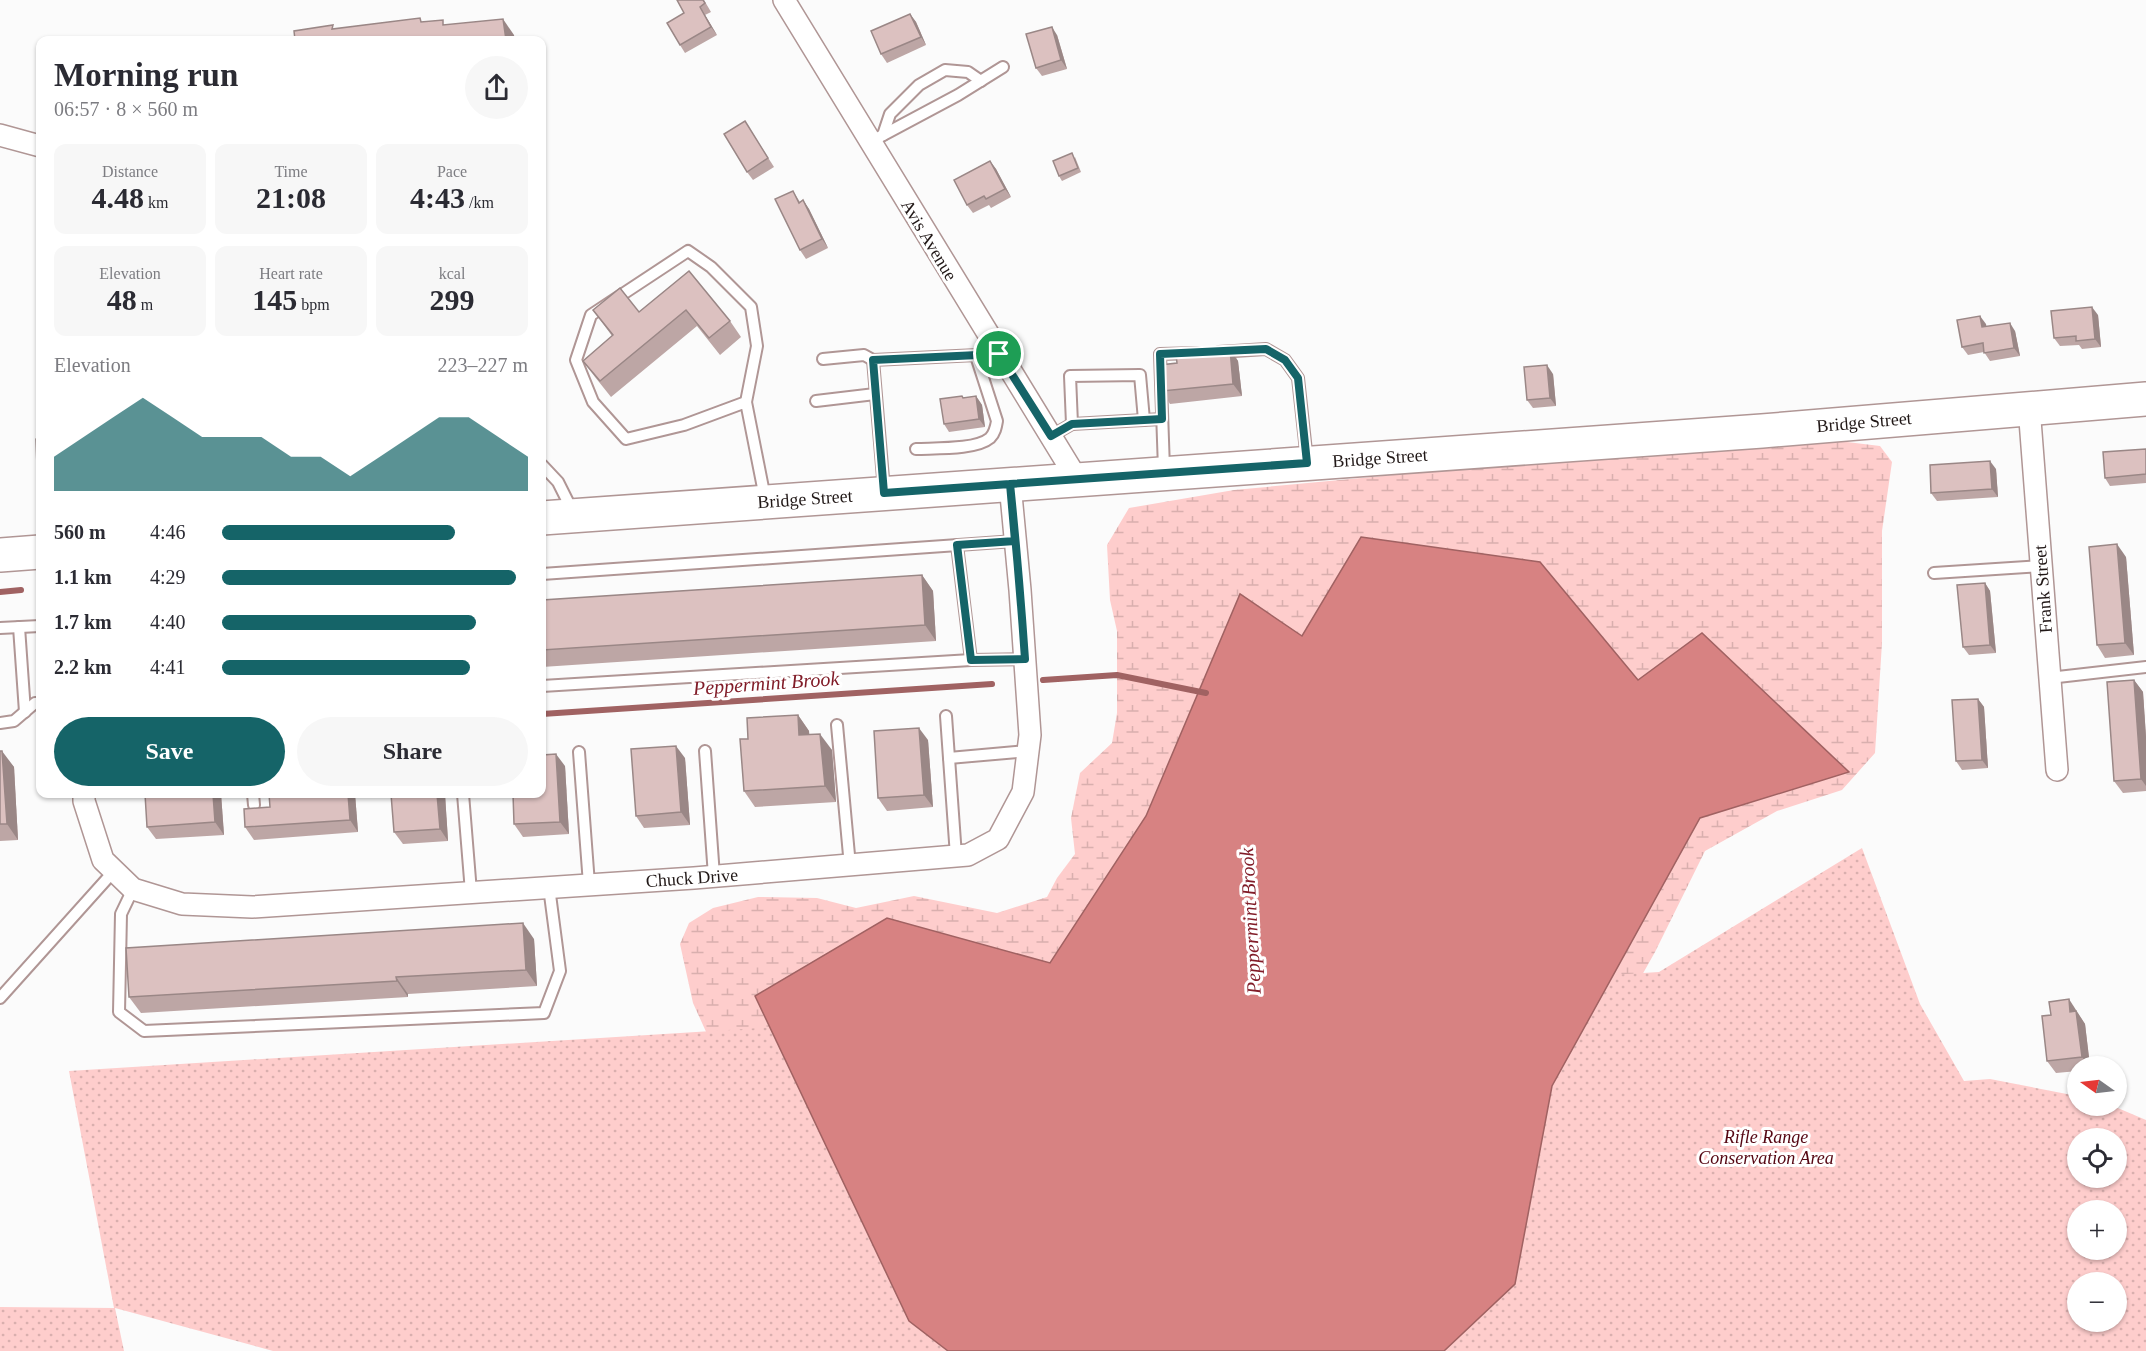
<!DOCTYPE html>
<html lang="en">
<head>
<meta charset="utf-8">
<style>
  body { margin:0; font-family:"Times New Roman",serif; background:#f7f7f7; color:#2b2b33; height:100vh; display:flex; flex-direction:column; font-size:22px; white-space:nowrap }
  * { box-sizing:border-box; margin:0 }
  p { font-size:20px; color:#7c7c81 }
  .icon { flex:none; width:33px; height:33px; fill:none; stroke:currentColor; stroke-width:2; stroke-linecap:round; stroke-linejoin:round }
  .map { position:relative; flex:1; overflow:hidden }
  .panel { position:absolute; left:36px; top:36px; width:510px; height:762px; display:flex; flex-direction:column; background:#fff; border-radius:12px; box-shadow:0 2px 4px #0004 }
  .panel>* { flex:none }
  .needle { width:39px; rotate:284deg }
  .fabs { position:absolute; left:2067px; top:1056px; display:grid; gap:12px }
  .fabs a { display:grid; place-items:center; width:60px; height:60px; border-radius:50%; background:#fff; box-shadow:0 2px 4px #0004; font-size:30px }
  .pin { position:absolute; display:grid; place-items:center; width:51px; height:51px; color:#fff; margin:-26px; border:3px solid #fff; border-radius:50%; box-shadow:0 2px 6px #0007 }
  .round { display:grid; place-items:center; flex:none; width:63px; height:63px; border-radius:32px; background:#f7f7f7 }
  .head { display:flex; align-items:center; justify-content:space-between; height:102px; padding:0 18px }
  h1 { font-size:33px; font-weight:600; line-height:45px }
  .stats { display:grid; grid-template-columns:repeat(3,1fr); gap:9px; height:102px; padding:6px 18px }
  .stats div { display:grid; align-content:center; border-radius:12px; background:#f7f7f7; text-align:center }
  .stats b { font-size:30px; font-weight:600 }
  .stats small { font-size:16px; font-weight:400 }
  .stats p { font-size:16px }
  .chart { height:168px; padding:12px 18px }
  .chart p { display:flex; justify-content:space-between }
  .chart svg { width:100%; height:108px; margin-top:6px; fill:#156468; opacity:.7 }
  .cta { display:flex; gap:12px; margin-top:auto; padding:12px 18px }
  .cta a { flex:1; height:69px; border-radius:36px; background:#156468; color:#fff; font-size:24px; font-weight:600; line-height:69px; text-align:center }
  .cta a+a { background:#f7f7f7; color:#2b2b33 }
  ul { padding:0 18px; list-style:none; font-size:20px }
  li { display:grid; grid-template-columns:96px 72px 1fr; align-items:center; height:45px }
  li i { height:15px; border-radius:8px; background:#156468 }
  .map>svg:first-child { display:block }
  .wetland { fill:url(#wetland-marsh) }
  .park { fill:url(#park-dots); fill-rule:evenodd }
  .water { fill:#d78282; stroke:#a06262; stroke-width:1.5 }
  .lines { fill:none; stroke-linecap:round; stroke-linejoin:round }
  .stream { stroke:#a06262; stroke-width:6 }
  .service-casing { stroke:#b09695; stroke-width:14 }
  .minor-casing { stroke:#b09695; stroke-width:24 }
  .primary-casing { stroke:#b09695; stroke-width:36 }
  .service { stroke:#fff; stroke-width:10 }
  .minor { stroke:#fff; stroke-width:21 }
  .primary { stroke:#fff; stroke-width:33 }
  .wall { fill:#bda6a5 }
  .shaded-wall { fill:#9a8786 }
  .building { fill:#dcc1c0; stroke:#9a8786; stroke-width:1.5 }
  .route-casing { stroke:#fff; stroke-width:12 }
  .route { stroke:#156468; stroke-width:8 }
  .labels { text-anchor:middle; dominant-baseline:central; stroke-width:6; stroke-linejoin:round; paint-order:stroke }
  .street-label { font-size:18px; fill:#211817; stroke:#fff }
  .park-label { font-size:18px; font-style:italic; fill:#550713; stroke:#fff }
  .water-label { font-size:20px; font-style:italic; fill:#811c28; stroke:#fff }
</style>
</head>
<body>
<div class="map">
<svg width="2146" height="1351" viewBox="0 0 2146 1351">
  <defs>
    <pattern id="wetland-marsh" width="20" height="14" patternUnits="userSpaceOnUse" patternTransform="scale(1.5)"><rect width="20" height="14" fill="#fecdcc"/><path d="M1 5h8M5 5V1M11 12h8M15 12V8" fill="none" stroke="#d9afae"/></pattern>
    <pattern id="park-dots" width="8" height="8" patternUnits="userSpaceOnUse" patternTransform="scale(1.5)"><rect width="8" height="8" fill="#fecdcc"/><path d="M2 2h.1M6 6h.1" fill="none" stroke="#d9afae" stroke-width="1.8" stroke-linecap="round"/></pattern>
  </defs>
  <rect width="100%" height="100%" fill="#fbfbfb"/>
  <path class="wetland" d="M1839,441l41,5 12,16 -10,69v112l-7,110 -33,37 -65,21 -72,40 -50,101 -64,114 -874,-10 -24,-53 -13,-59 9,-21 24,-15 45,-11 59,1 39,10 58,-12 83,17 50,-16 10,-19 18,-24 -4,-36 9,-45 32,-30 5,-30v-82l-7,-31 -3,-55 22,-37 105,-18 245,-23z"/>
  <path class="park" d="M1862,848l58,156 44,77 26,-2 87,17 1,10h35l33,14v231h-1873l-158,-43 9,43h-124v-44l114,1 -45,-237 1590,-99zM2078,1138h38v40h-38zM2078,1210h38v40h-38zM2078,1282h38v40h-38z"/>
  <path class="water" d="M1361,537l179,25 98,118 64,-47 147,139 -149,46 -148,268 -37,198 -71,67h-496l-39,-30 -154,-325 132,-78 163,45 96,-147 94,-222 62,42z"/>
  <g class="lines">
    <g class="stream">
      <path d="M0,592l21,-2"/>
      <path d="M1043,680l74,-5 89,18"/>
      <path d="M542,714l450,-30"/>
    </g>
    <defs>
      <g id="service">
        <path d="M883,135l7,-21 29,-29 26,-15 23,2 13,9"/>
        <path d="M870,142l88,-47 45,-28"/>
        <path d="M1219,352l47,-3 19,11 13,18 9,82"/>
        <path d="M823,359l41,-4 9,5"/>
        <path d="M816,401l59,-7"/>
        <path d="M746,402l-62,23 -58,14 -33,-37 -17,-42 15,-45 97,-64 23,16 40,40 6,39 -11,56 19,96"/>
        <path d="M1072,424l-2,-48 70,-1 4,45"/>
        <path d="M1051,436l21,-12 90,-5"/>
        <path d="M916,449c19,-1 60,1 74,-11 5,-5 6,-11 7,-17l-21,-65"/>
        <path d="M542,465l16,17 15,30"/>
        <path d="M1164,469l-4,-115 38,-1"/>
        <path d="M884,490l-11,-130 125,-6"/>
        <path d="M957,545l14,115"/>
        <path d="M1934,573l107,-7"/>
        <path d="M542,574l473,-33"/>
        <path d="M19,627l6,85"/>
        <path d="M0,628l40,-2"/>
        <path d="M2049,678l97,-11"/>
        <path d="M542,686l429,-26 54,-1"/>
        <path d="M946,716l10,140"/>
        <path d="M0,723l14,-2 21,-18h5"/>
        <path d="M837,725l13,141"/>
        <path d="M705,751l9,125"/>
        <path d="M579,752l10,132"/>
        <path d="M949,758l79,-7"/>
        <path d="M253,794l1,11"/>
        <path d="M463,794l8,98"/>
        <path d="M133,889l-12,25 -2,98 25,19 400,-18 16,-42 -11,-84"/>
        <path d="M0,998l114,-127"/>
      </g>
      <g id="minor">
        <path d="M784,0l293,479"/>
        <path d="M0,135l40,11"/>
        <path d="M2029,407l28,363"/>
        <path d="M84,794v7l19,59 30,29 49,15 70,3 442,-29 274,-23 30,-16 25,-47 7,-57 -10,-145 -10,-106"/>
      </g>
      <g id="primary">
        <path d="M542,518l1220,-87 384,-32"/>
        <path d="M0,555l40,-3"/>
      </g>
    </defs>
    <use href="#service" class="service-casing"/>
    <use href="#minor" class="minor-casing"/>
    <use href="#primary" class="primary-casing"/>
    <use href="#service" class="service"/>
    <use href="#minor" class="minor"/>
    <use href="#primary" class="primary"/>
  </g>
  <g class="wall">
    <path d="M677,0h27l7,12 -6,3 12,20 -32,18 -5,-8 4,-32z"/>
    <path d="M910,14l6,8 10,23 -39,18 -6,-9z"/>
    <path d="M1057,35l10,34 -25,7 -6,-8z"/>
    <path d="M745,121l29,46 -21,13 -6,-8z"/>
    <path d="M1075,157l6,15 -19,9 -3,-5z"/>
    <path d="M990,161l6,8 15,28 -20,11 -2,-3 -16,8 -6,-8z"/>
    <path d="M793,191l7,11 3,-2 6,9 19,39 -22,11 -6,-9z"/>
    <path d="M689,271l41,50 11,16 -21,18 -23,-29 -86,71 -16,-20 -12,-16 29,-25 -19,-26 46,2z"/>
    <path d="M2098,315l3,32 -19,2 -3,-4 -19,1 -6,-8z"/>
    <path d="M1986,324v3l29,4 5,25 -30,5 -6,-9 -16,3 -6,-8z"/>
    <path d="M1230,349l8,12 4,35 -72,8 -8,-13z"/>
    <path d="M1553,374l3,32 -23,2 -6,-8z"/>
    <path d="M962,396l2,2 12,-2 6,9 3,22 -36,5 -5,-8z"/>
    <path d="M2146,449v34l-36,3 -5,-8z"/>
    <path d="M1996,469l2,28 -61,4 -6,-8z"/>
    <path d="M2126,557l8,98 -29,3 -8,-13z"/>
    <path d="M922,575l11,16 3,50 -394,26v-67z"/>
    <path d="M1985,583l5,8 6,62 -27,2 -6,-8z"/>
    <path d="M2134,680l9,12 3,45v54l-23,2 -9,-12z"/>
    <path d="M1978,699l6,8 4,61 -26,2 -6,-9z"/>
    <path d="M798,715l11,16v4l23,15 4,52 -81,5 -11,-16 4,-52z"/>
    <path d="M928,740l5,67 -46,4 -9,-13z"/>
    <path d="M0,751l14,16 4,73 -18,1z"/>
    <path d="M685,758l5,67 -46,3 -8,-12z"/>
    <path d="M565,766l4,68 -46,3 -9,-13z"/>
    <path d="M145,794h76l3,41 -68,4 -9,-12z"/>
    <path d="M355,794l3,38 -104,8 -9,-13 25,-20z"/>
    <path d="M445,794l3,47 -45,3 -9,-12z"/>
    <path d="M534,939l3,47 -129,8v3l-267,16 -12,-16z"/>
    <path d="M2077,1012l8,12 5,42h-12v5l-22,2 -9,-12z"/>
  </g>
  <g class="shaded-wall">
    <path d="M700,7l5,8 12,20 -6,-8z"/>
    <path d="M910,14l6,8 10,23 -5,-8z"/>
    <path d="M503,19l11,16 1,5h-9z"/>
    <path d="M1052,27l5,8 10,34 -6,-9z"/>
    <path d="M990,161l6,8 15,28 -6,-8z"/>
    <path d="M803,200l6,9 19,39 -6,-9z"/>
    <path d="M2092,307l6,8 3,32 -6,-8z"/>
    <path d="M1980,316l6,8 2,12 -6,-9z"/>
    <path d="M2010,323l5,8 5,25 -6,-8z"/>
    <path d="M1230,349l8,12 4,35 -9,-12z"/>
    <path d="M1547,365l6,9 3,32 -6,-8z"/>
    <path d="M976,396l6,9 3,22 -6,-8z"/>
    <path d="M1990,461l6,8 2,28 -6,-8z"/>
    <path d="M2117,544l9,13 8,98 -9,-12z"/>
    <path d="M922,575l11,16 3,50 -11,-16z"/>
    <path d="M1985,583l5,8 6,62 -6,-8z"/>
    <path d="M2134,680l9,12 3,45v49l-5,-7z"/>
    <path d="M1978,699l6,8 4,61 -6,-8z"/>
    <path d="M798,715l11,16 2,21 -12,-17z"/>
    <path d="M919,728l9,12 5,67 -9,-12z"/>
    <path d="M820,734l12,16 4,52 -11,-16z"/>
    <path d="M676,746l9,12 5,67 -9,-13z"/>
    <path d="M2,751l12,16 4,73 -11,-16z"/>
    <path d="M556,754l9,12 4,68 -9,-12z"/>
    <path d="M213,794h8l3,41 -9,-13z"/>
    <path d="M348,794h7l3,38 -8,-12z"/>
    <path d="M437,794h8l3,47 -8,-12z"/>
    <path d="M523,923l11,16 3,47 -11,-16z"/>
    <path d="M396,977l12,17v3l-11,-16z"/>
    <path d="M2069,999l16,25 5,42h-1l-7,-9 -12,-45z"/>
  </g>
  <g class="building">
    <path d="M677,0h26l2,3 -5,4 11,20 -31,18 -13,-22 17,-10z"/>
    <path d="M910,14l11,23 -40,17 -10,-23z"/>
    <path d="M420,18l1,4 22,-2v5l60,-6 3,21h-211l-1,-9 39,-6 -1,4z"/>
    <path d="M1052,27l9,33 -25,8 -10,-34z"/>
    <path d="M745,121l23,37 -21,14 -23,-38z"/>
    <path d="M1072,153l6,15 -19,8 -6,-15z"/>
    <path d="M990,161l15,28 -19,10 -2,-3 -17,9 -13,-25z"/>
    <path d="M793,191l6,12 4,-3 19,39 -22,11 -25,-51z"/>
    <path d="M689,271l41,50 -21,17 -23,-28 -86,71 -17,-20 30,-26 -20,-25 27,-22 19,24z"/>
    <path d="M2092,307l3,32 -19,2v-5l-22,2 -3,-27z"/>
    <path d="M1980,316l2,11 28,-4 4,25 -30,5 -1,-10 -21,4 -5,-27z"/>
    <path d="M1230,349l3,35 -71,7 -2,-26 17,-2 -1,-9z"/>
    <path d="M1547,365l3,33 -23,2 -3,-33z"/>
    <path d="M962,396l1,2 13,-2 3,23 -35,5 -4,-25z"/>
    <path d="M40,438v28l-3,1 -1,-28z"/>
    <path d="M2146,449v25l-41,4 -2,-26z"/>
    <path d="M1990,461l2,28 -61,4 -1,-28z"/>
    <path d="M2117,544l8,99 -28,2 -8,-98z"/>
    <path d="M922,575l3,50 -383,25v-50z"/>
    <path d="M1985,583l5,62 -27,2 -6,-62z"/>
    <path d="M2134,680l7,99 -27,2 -7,-99z"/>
    <path d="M1978,699l4,61 -26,1 -4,-61z"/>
    <path d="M798,715l1,20 21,-1 5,52 -81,5 -4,-52h8l-1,-21z"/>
    <path d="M919,728l5,67 -46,3 -4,-67z"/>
    <path d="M676,746l5,66 -45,4 -5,-67z"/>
    <path d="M0,751h2l5,73h-7z"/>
    <path d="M556,754l4,68 -46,2 -1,-30h29v-39z"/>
    <path d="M145,794h68l2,28 -68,5z"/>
    <path d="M269,794h79l2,26 -105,7 -1,-18 26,-2z"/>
    <path d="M391,794h46l3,35 -46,3z"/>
    <path d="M523,923l3,47 -130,7 1,4 -268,16 -3,-49z"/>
    <path d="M2069,999l1,13 6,-1 6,46 -35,4 -5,-45 9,-1 -2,-13z"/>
  </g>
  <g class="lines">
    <defs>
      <path id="route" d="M999,354l-126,6 11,133 126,-9c6,58 11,117 15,175l-54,1 -14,-115 58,-4 -5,-57 297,-21 -9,-85 -13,-18 -19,-11 -106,5 2,65 -90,5 -21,12 -52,-82"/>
    </defs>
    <use href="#route" class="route-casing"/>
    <use href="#route" class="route"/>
  </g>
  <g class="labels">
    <g class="street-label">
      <text transform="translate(929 240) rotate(59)">Avis Avenue</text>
      <text transform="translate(1864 422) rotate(-5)">Bridge Street</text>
      <text transform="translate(1380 458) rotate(-4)">Bridge Street</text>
      <text transform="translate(805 499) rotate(-4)">Bridge Street</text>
      <text transform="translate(2043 589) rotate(-94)">Frank Street</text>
      <text transform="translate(692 878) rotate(-4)">Chuck Drive</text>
    </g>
    <g class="park-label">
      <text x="1766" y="1137">Rifle Range<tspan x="1766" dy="21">Conservation Area</tspan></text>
    </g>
    <g class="water-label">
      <text transform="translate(766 683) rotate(-4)">Peppermint Brook</text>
      <text transform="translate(1250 921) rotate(-93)">Peppermint Brook</text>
    </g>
  </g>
</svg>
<div class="fabs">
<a><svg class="needle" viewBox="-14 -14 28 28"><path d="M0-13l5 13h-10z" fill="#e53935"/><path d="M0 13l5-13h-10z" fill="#7c7c81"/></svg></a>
<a><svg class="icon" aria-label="locate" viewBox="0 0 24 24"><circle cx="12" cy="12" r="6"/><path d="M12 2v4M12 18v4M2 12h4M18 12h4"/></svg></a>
<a>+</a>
<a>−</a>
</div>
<div class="pin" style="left:999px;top:354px;background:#1e9e55"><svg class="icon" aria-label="arrive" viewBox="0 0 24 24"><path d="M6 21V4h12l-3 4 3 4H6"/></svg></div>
<section class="panel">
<div class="head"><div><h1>Morning run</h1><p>06:57 · 8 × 560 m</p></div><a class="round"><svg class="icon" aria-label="share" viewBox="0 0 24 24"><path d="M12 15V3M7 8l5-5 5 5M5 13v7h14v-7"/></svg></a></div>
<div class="stats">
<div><p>Distance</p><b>4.48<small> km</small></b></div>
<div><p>Time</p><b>21:08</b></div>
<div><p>Pace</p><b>4:43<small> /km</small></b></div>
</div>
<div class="stats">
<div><p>Elevation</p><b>48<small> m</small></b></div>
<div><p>Heart rate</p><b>145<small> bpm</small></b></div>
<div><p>kcal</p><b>299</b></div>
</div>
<div class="chart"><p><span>Elevation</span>223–227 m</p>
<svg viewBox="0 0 160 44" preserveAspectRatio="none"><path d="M0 44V30L10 22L20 14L30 6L40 14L50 22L60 22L70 22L80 30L90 30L100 38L110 30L120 22L130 14L140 14L150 22L160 30V44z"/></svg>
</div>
<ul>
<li><b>560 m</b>4:46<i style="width:76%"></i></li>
<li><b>1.1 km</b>4:29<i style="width:96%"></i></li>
<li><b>1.7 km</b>4:40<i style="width:83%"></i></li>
<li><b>2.2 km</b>4:41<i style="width:81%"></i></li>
</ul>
<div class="cta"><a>Save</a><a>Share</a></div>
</section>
</div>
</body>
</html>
